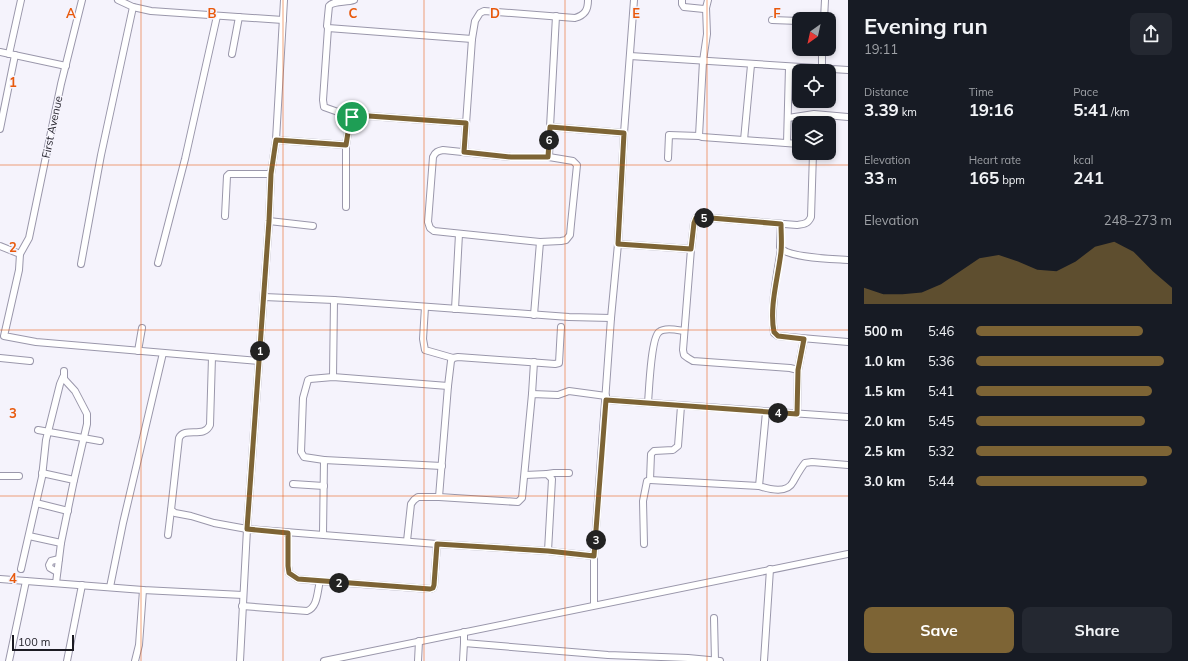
<!DOCTYPE html>
<html lang="en">
<head>
<meta charset="utf-8">
<style>
  body { margin:0; font-family:Mulish,sans-serif; background:#242831; color:#f1f3f6; height:100vh; display:flex; flex-direction:column; font-size:15px; white-space:nowrap }
  * { box-sizing:border-box; margin:0 }
  p { font-size:13px; color:#9ea1a6 }
  .icon { flex:none; width:22px; height:22px; fill:none; stroke:currentColor; stroke-width:2; stroke-linecap:round; stroke-linejoin:round }
  .map { position:relative; flex:1; overflow:hidden }
  .drawer { display:flex; flex-direction:column; background:#171b24; width:340px }
  .drawer>* { flex:none }
  .needle { width:26px; rotate:213deg }
  .buttons { position:absolute; left:792px; top:12px; display:grid; gap:8px }
  .buttons a { display:grid; place-items:center; width:44px; height:44px; border-radius:8px; background:#171b24; box-shadow:0 2px 6px #0003; font-size:20px }
  .scale { position:absolute; left:12px; bottom:10px; width:62px; box-sizing:border-box; padding-left:4px; border:2px solid #1c1b23; border-top:0; font-size:11px; line-height:14px; white-space:nowrap; color:#1c1b23; -webkit-text-stroke:3px #f5f3fc; paint-order:stroke }
  .pin { position:absolute; display:grid; place-items:center; width:34px; height:34px; color:#fff; margin:-17px; border:2px solid #fff; border-radius:50%; box-shadow:0 1px 4px #0007 }
  .km { position:absolute; width:20px; height:20px; margin:-10px; border-radius:50%; background:#222; color:#fff; font-size:11px; line-height:20px; text-align:center }
  .round { display:grid; place-items:center; flex:none; width:42px; height:42px; border-radius:8px; background:#242831 }
  .head { display:flex; align-items:center; justify-content:space-between; height:68px; padding:0 16px }
  h1 { font-size:22px; font-weight:700; line-height:30px }
  .figures { display:grid; grid-template-columns:repeat(3,1fr); gap:6px; height:68px; padding:4px 16px }
  .figures div { display:grid; align-content:center }
  .figures b { font-size:17px; font-weight:700 }
  .figures small { font-size:11px; font-weight:400 }
  .figures p { font-size:11px }
  .chart { height:112px; padding:8px 16px }
  .chart p { display:flex; justify-content:space-between }
  .chart svg { width:100%; height:72px; margin-top:4px; fill:#7d6435; opacity:.7 }
  .button { display:flex; gap:8px; margin-top:auto; padding:8px 16px }
  .button a { flex:1; height:46px; border-radius:8px; background:#7d6435; color:#fff; font-size:16px; font-weight:700; line-height:46px; text-align:center }
  .button a+a { background:#242831; color:#f1f3f6 }
  ul { padding:0 16px; list-style:none; font-size:13px }
  li { display:grid; grid-template-columns:64px 48px 1fr; align-items:center; height:30px }
  li i { height:10px; border-radius:5px; background:#7d6435 }
  main { display:flex; flex:1; min-height:0 }
  .map>svg:first-child { display:block }
  .lines { fill:none; stroke-linecap:round; stroke-linejoin:round }
  .minor-casing { stroke:#9a97ab; stroke-width:8 }
  .minor { stroke:#fff; stroke-width:6 }
  .route-casing { stroke:#fff; stroke-width:8 }
  .route { stroke:#7d6435; stroke-width:5 }
  .grid { fill:none; stroke:#e8590c; stroke-width:1; stroke-opacity:0.55 }
  .labels { text-anchor:middle; dominant-baseline:central; stroke-width:3; stroke-linejoin:round; paint-order:stroke }
  .street-label { font-size:11px; fill:#1c1b23; stroke:#f5f3fc }
  .grid-label { font-size:13px; text-anchor:middle; font-weight:bold; fill:#e8590c; stroke:#f5f3fc; stroke-width:3; stroke-linejoin:round; paint-order:stroke }
</style>
</head>
<body>
<main>
<div class="map">
<svg width="848" height="661" viewBox="0 0 848 661">
  <rect width="100%" height="100%" fill="#f5f3fc"/>
  <g class="lines">
    <defs>
      <g id="minor">
        <path d="M82,0l-21,84 -32,154 -9,16 -1,16 -15,66 32,6 223,19"/>
        <path d="M118,0l15,7 18,4 132,9"/>
        <path d="M354,0c-8,3 -20,0 -25,6l-2,20 1,2 144,11"/>
        <path d="M682,0v4l2,3 20,2 2,-1 2,-8"/>
        <path d="M706,8l1,26 -4,27 -4,75 3,1 97,7"/>
        <path d="M824,19l1,-19"/>
        <path d="M772,20l27,1"/>
        <path d="M328,28l-5,72 1,7 28,10"/>
        <path d="M0,52l66,14"/>
        <path d="M9,54l12,-54"/>
        <path d="M232,54l7,-37"/>
        <path d="M630,56l218,14"/>
        <path d="M822,69v-20"/>
        <path d="M788,118l26,-4 34,3"/>
        <path d="M550,127l6,-111"/>
        <path d="M0,129l15,-74"/>
        <path d="M276,140l70,5v62"/>
        <path d="M744,140l7,-75"/>
        <path d="M787,143l2,-76"/>
        <path d="M346,145l4,-25 5,-5 111,8"/>
        <path d="M443,150l68,7h38l24,4 4,4 -6,59 -1,11 -4,5 -5,1 -21,1 -106,-11 -4,-3 -2,-6 5,-65c2,-5 5,-6 10,-7z"/>
        <path d="M464,152l8,-113 3,-18 5,-8 4,-2 91,7c10,-3 13,-8 13,-18"/>
        <path d="M549,157l1,-30 74,6"/>
        <path d="M668,158l1,-23 30,1"/>
        <path d="M225,216l2,-40 2,-2h42"/>
        <path d="M269,221l44,5"/>
        <path d="M781,224l-1,23c6,11 55,12 68,13"/>
        <path d="M618,244l73,5 -8,101 1,5 4,3 5,3 97,7 8,2 -1,44"/>
        <path d="M0,246l20,8"/>
        <path d="M691,249l3,-26 2,-5 3,-1 98,8c7,-1 11,-1 14,-8l2,-64"/>
        <path d="M781,249c-4,25 -11,59 -7,84l4,3 70,6"/>
        <path d="M158,263l27,-104 32,-143"/>
        <path d="M81,264l20,-109 32,-148"/>
        <path d="M264,297l70,3 235,17 42,1"/>
        <path d="M425,307l-2,32 2,11 28,8"/>
        <path d="M455,309l4,-75"/>
        <path d="M534,315l6,-73"/>
        <path d="M138,351l4,-23"/>
        <path d="M212,357l-2,68c-6,14 -25,1 -31,13l-8,72 4,3 16,3 23,7 33,6 190,15 111,7 46,5"/>
        <path d="M0,358l30,3"/>
        <path d="M798,370l6,-31"/>
        <path d="M333,377l1,-77"/>
        <path d="M532,394l2,-32"/>
        <path d="M606,400l242,17"/>
        <path d="M648,403c1,-12 3,-65 11,-71 6,-5 18,-2 25,-1"/>
        <path d="M38,430l62,11"/>
        <path d="M324,460l-20,-3 -3,-5 2,-54 5,-18 2,-1 23,-2 115,9"/>
        <path d="M42,473l32,7"/>
        <path d="M547,474l7,-1h15"/>
        <path d="M525,475l22,-1 5,5 -4,72"/>
        <path d="M0,476h19"/>
        <path d="M650,480l109,6c9,3 28,8 34,-4 4,-7 7,-13 12,-19l7,-1 36,3"/>
        <path d="M293,484l31,2"/>
        <path d="M759,486l7,-74"/>
        <path d="M439,497l9,-111 3,-25 2,-3 5,-1 97,7 4,-1 2,-36"/>
        <path d="M36,503l32,8"/>
        <path d="M288,533v33l1,7 9,6 22,2"/>
        <path d="M323,534l1,-74 118,6"/>
        <path d="M168,535l3,-25"/>
        <path d="M29,536l32,7"/>
        <path d="M407,541l4,-37 3,-4 4,-3h21l79,5 4,-4 10,-104 26,1 11,-4 37,5"/>
        <path d="M644,544l-1,-43 4,-20 3,-1 1,-26 3,-3 19,-1 5,-4 3,-40"/>
        <path d="M21,569l21,-92 4,-37 14,-56 3,-7"/>
        <path d="M57,572l-7,-4 -1,-3 2,-4 8,-2"/>
        <path d="M0,579l143,11 100,5"/>
        <path d="M56,583l5,-40 13,-63 13,-56v-10l-12,-23 -11,-12v-8"/>
        <path d="M110,587l13,-64 40,-170"/>
        <path d="M594,605v-49l17,-238 7,-74 6,-111 10,-133"/>
        <path d="M242,606l65,5c11,-4 10,-19 13,-30l110,8 3,-1 1,-3 3,-41"/>
        <path d="M714,618l1,43"/>
        <path d="M464,632v11l144,12 80,3 32,3"/>
        <path d="M9,661l17,-80"/>
        <path d="M67,661l15,-76"/>
        <path d="M135,661l4,-16 4,-55"/>
        <path d="M240,661l7,-132 22,-308 2,-47 5,-34 8,-140"/>
        <path d="M324,661l524,-107"/>
        <path d="M418,661l1,-20"/>
        <path d="M463,661l1,-18"/>
        <path d="M764,661l6,-92"/>
      </g>
    </defs>
    <use href="#minor" class="minor-casing"/>
    <use href="#minor" class="minor"/>
  </g>
  <g class="lines">
    <defs>
      <path id="route" d="M355,115l111,8 -2,29 47,5h37l2,-30 74,6 -6,111 73,5 3,-26 2,-5 3,-1 82,7c0,9 1,19 0,28 -3,26 -12,55 -7,80l4,4 26,3 -6,31 -1,44 -191,-14 -12,156 -46,-5 -111,-7 -3,41 -1,3 -3,1 -132,-10 -9,-6 -1,-7v-33l-41,-4 22,-308 2,-47 5,-34 70,5 4,-25z"/>
    </defs>
    <use href="#route" class="route-casing"/>
    <use href="#route" class="route"/>
  </g>
  <path class="grid" d="M141,0v661M283,0v661M424,0v661M565,0v661M707,0v661M0,165h848M0,330h848M0,496h848"/>
  <g class="labels">
    <g class="street-label">
      <text transform="translate(52 127) rotate(-78)">First Avenue</text>
    </g>
  </g>
  <g class="grid-label">
    <text x="71" y="18">A</text>
    <text x="212" y="18">B</text>
    <text x="353" y="18">C</text>
    <text x="495" y="18">D</text>
    <text x="636" y="18">E</text>
    <text x="777" y="18">F</text>
    <text x="13" y="87">1</text>
    <text x="13" y="252">2</text>
    <text x="13" y="418">3</text>
    <text x="13" y="583">4</text>
  </g>
</svg>
<div class="buttons">
<a><svg class="needle" viewBox="-14 -14 28 28"><path d="M0-13l5 13h-10z" fill="#e53935"/><path d="M0 13l5-13h-10z" fill="#9ea1a6"/></svg></a>
<a><svg class="icon" aria-label="locate" viewBox="0 0 24 24"><circle cx="12" cy="12" r="6"/><path d="M12 2v4M12 18v4M2 12h4M18 12h4"/></svg></a>
<a><svg class="icon" aria-label="layers" viewBox="0 0 24 24"><path d="M12 4l9 5-9 5-9-5zM3 14l9 5 9-5"/></svg></a>
</div>
<div class="scale">100 m</div>
<div class="pin" style="left:352px;top:117px;background:#1e9e55"><svg class="icon" aria-label="arrive" viewBox="0 0 24 24"><path d="M6 21V4h12l-3 4 3 4H6"/></svg></div>
<b class="km" style="left:260px;top:351px">1</b>
<b class="km" style="left:339px;top:583px">2</b>
<b class="km" style="left:596px;top:540px">3</b>
<b class="km" style="left:778px;top:413px">4</b>
<b class="km" style="left:704px;top:218px">5</b>
<b class="km" style="left:549px;top:140px">6</b>
</div>
<section class="drawer">
<div class="head"><div><h1>Evening run</h1><p>19:11</p></div><a class="round"><svg class="icon" aria-label="share" viewBox="0 0 24 24"><path d="M12 15V3M7 8l5-5 5 5M5 13v7h14v-7"/></svg></a></div>
<div class="figures">
<div><p>Distance</p><b>3.39<small> km</small></b></div>
<div><p>Time</p><b>19:16</b></div>
<div><p>Pace</p><b>5:41<small> /km</small></b></div>
</div>
<div class="figures">
<div><p>Elevation</p><b>33<small> m</small></b></div>
<div><p>Heart rate</p><b>165<small> bpm</small></b></div>
<div><p>kcal</p><b>241</b></div>
</div>
<div class="chart"><p><span>Elevation</span>248–273 m</p>
<svg viewBox="0 0 160 44" preserveAspectRatio="none"><path d="M0 44V34L10 38L20 38L30 37L40 32L50 24L60 16L70 14L80 18L90 23L100 24L110 18L120 9L130 6L140 12L150 24L160 34V44z"/></svg>
</div>
<ul>
<li><b>500 m</b>5:46<i style="width:85%"></i></li>
<li><b>1.0 km</b>5:36<i style="width:96%"></i></li>
<li><b>1.5 km</b>5:41<i style="width:90%"></i></li>
<li><b>2.0 km</b>5:45<i style="width:86%"></i></li>
<li><b>2.5 km</b>5:32<i style="width:100%"></i></li>
<li><b>3.0 km</b>5:44<i style="width:87%"></i></li>
</ul>
<div class="button"><a>Save</a><a>Share</a></div>
</section>
</main>
</body>
</html>
